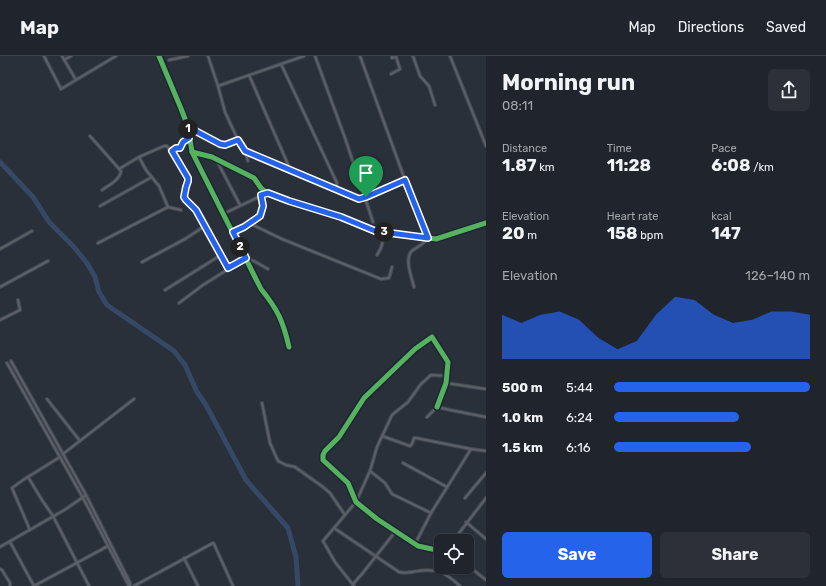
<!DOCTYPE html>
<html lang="en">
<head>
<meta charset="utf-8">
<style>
  body { margin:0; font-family:Rubik,sans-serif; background:#2d3038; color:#f1f3f6; height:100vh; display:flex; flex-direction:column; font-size:15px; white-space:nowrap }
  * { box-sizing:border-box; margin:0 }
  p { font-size:13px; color:#a2a4a9 }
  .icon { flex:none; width:22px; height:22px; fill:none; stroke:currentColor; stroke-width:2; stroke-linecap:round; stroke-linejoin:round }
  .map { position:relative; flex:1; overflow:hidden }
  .details { display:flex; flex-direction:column; background:#20242c; width:340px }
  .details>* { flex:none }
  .fabs { position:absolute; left:434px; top:478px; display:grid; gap:8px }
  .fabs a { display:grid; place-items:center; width:40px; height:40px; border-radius:6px; background:#20242c; box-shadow:0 1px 3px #0004,0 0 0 1px #3d4148; font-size:20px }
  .pin { position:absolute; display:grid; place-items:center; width:34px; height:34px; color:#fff; margin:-41px -17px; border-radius:50% 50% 50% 0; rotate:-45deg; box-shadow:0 0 4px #0007 }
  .pin .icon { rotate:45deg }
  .km { position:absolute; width:20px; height:20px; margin:-10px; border-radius:50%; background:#222; color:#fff; font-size:11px; line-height:20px; text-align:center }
  .round { display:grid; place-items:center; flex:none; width:42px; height:42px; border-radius:6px; background:#2d3038 }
  .overview { display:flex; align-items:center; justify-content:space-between; height:68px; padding:0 16px }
  h1 { font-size:22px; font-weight:700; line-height:30px }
  .figures { display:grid; grid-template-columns:repeat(3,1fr); gap:6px; height:68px; padding:4px 16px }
  .figures div { display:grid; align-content:center }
  .figures b { font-size:17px; font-weight:700 }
  .figures small { font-size:11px; font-weight:400 }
  .figures p { font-size:11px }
  .chart { height:112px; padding:8px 16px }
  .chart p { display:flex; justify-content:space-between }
  .chart svg { width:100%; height:72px; margin-top:4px; fill:#2563eb; opacity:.7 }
  .cta { display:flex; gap:8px; margin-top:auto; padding:8px 16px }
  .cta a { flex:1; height:46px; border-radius:6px; background:#2563eb; color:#fff; font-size:16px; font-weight:700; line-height:46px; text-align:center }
  .cta a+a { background:#2d3038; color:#f1f3f6 }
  ul { padding:0 16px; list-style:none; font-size:13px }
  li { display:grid; grid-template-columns:64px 48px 1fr; align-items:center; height:30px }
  li i { height:10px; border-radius:5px; background:#2563eb }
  header { display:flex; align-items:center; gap:24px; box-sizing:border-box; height:56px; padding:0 20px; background:#20242c; border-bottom:1px solid #3d4148 }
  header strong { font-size:19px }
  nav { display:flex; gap:22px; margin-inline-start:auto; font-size:14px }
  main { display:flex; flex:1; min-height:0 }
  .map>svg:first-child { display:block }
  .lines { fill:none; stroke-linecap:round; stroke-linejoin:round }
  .river { stroke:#354865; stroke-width:5 }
  .street-casing { stroke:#464b52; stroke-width:4 }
  .street { stroke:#5b5f68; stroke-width:2 }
  .cycleway-casing { stroke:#1c2636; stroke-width:8 }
  .cycleway { stroke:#56b35d; stroke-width:5 }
  .route-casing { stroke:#fff; stroke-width:8 }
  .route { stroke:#2563eb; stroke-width:5 }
</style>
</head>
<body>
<header>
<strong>Map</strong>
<nav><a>Map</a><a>Directions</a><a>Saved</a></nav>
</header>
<main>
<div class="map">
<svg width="486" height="530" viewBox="0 0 486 530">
  <rect width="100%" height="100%" fill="#2a303a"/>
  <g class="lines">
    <path class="river" d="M0,106l33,35 16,25 24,24 14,17 8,14 4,15 8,13 67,46 11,14 12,27 9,13 40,75 42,48 8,29 2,29"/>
    <defs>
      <g id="street">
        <path d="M44,0l17,33 55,-33"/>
        <path d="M62,0l14,24"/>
        <path d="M159,0l23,55 6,16 4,25 69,137c17,21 22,32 28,58"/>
        <path d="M208,0l10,30 7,26 13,28 7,11 45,18 69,30 7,-2 39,-17"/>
        <path d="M315,0l30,82 28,84"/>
        <path d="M360,0l45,124 23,58c-4,6 -9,8 -15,12 -10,7 -1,28 1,37"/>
        <path d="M413,0l7,20 9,10 6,19"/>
        <path d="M450,0l36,90"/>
        <path d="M64,4l7,-4"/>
        <path d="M169,4l19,-4"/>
        <path d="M281,8l56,119 -1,5"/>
        <path d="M391,18l9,-5 -4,-12 -4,1v-2"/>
        <path d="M249,19l41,94"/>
        <path d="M218,30l86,-30"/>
        <path d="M188,72l32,16 5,1 13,-5"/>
        <path d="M90,80l31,35c-1,9 -12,14 -19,19"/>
        <path d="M172,95l4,-3h4l3,-5 6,-5"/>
        <path d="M245,95l3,10"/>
        <path d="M192,96l20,5 42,21 7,10 6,5 22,8 52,16 34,14 61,8 50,-16"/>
        <path d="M139,101l7,13 13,16 9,21"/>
        <path d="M217,105l23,44"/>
        <path d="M119,113l20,-12 25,-11h3l20,29 1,6 -2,6 -2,10 2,3 10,10 32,58"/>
        <path d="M100,150l52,-29"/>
        <path d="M223,158l44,-21"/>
        <path d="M249,167l33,16 99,40 8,-1 3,-11"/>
        <path d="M233,176l11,-5 16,-11 3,-10 -2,-11"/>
        <path d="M98,187l70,-36 13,3"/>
        <path d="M0,193l32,-18"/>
        <path d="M377,199l4,-7 4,-16"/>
        <path d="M247,204l7,1 14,8"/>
        <path d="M142,206l43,-23 20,-13"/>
        <path d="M0,231l48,-26"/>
        <path d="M165,234l56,-35"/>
        <path d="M179,247l24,-18 43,-27"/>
        <path d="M0,264l20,-10 -2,-10"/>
        <path d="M11,305l75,134 44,88v3"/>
        <path d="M7,307l76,135 46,88"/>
        <path d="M446,327l40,6"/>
        <path d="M47,343l33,42"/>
        <path d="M262,347l8,40 8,18 8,4 9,2 28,20 7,6 15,22"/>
        <path d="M437,351l9,-24 2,-21 -16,-25 -17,12 -51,49 -25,39 -14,14 -2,4v5l25,23 8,19 21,17 41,27 23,5"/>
        <path d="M427,361l10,-10 13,3 36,7"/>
        <path d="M382,380l28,10 2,-2 2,-6h2l55,11 15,2"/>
        <path d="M63,398l71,-55"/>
        <path d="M403,407l44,24"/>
        <path d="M370,415l15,12 7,11 39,19"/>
        <path d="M28,421l14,23 11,16 36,70"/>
        <path d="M465,442l21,-25"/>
        <path d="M466,466l20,17"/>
        <path d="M334,472l65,44c7,2 11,0 19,-1 19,-3 28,2 42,15"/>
        <path d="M30,474l-18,-42 11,-8 37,-23"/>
        <path d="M453,485l33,-43"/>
        <path d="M10,486l24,44"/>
        <path d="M415,488l16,-31 40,-64"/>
        <path d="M0,491l66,-38 20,-14"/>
        <path d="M184,502l14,28"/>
        <path d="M467,509l19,15"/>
        <path d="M0,513l2,1 8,13v3"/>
        <path d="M353,528l9,-10 33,-42"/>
        <path d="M34,530l74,-40"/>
        <path d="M134,530l79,-43 1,1 19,42"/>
        <path d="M354,530l-19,-24 -12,-21 33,-39 14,-31 7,-24 15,-32 16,-13 13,-18 10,-9 16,1"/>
      </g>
    </defs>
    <use href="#street" class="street-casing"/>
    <use href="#street" class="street"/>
    <defs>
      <g id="cycleway">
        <path d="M159,0l23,55 6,16 4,25 69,137c17,21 22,32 28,58"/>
        <path d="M192,96l20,5 42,21 7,10 6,5 22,8 52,16 34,14 61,8 50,-16"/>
        <path d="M437,351l9,-24 2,-21 -16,-25 -17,12 -51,49 -25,39 -14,14 -2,4v5l25,23 8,19 21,17 41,27 23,5"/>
      </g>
    </defs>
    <use href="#cycleway" class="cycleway-casing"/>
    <use href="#cycleway" class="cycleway"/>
  </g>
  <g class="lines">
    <defs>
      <path id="route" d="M188,71l32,17 5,1 13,-5 7,11 114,48 7,-2 39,-17 23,58 -53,-7 -34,-14 -52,-16 -21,-8 -7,2 2,11 -3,10 -16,11 -11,5 13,26 -18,10 -32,-58 -10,-10 -2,-3 2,-10 2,-6v-3l-16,-27 4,-3h4l3,-6 6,-4z"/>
    </defs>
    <use href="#route" class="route-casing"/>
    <use href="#route" class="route"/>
  </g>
</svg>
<div class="fabs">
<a><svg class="icon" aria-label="locate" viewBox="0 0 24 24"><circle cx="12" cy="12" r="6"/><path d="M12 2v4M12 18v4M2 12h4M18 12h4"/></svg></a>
</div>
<div class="pin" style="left:366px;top:141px;background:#1e9e55"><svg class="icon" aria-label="arrive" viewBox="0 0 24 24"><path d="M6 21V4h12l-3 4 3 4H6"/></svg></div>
<b class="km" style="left:188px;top:73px">1</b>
<b class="km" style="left:240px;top:191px">2</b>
<b class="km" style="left:384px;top:176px">3</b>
</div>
<section class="details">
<div class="overview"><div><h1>Morning run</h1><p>08:11</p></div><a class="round"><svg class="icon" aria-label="share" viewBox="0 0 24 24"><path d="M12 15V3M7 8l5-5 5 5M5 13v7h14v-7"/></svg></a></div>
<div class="figures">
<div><p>Distance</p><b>1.87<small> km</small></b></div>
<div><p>Time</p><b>11:28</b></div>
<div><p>Pace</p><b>6:08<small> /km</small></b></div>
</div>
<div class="figures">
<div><p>Elevation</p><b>20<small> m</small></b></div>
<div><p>Heart rate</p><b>158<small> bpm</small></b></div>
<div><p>kcal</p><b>147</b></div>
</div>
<div class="chart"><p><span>Elevation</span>126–140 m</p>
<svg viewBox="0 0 160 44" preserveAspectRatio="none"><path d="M0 44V17L10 22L20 17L30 15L40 20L50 31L60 38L70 33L80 17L90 6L100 8L110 17L120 22L130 20L140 15L150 15L160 17V44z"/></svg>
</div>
<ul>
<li><b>500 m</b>5:44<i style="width:100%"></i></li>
<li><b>1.0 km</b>6:24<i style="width:64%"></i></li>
<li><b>1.5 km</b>6:16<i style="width:70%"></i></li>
</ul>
<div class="cta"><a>Save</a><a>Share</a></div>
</section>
</main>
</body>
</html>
